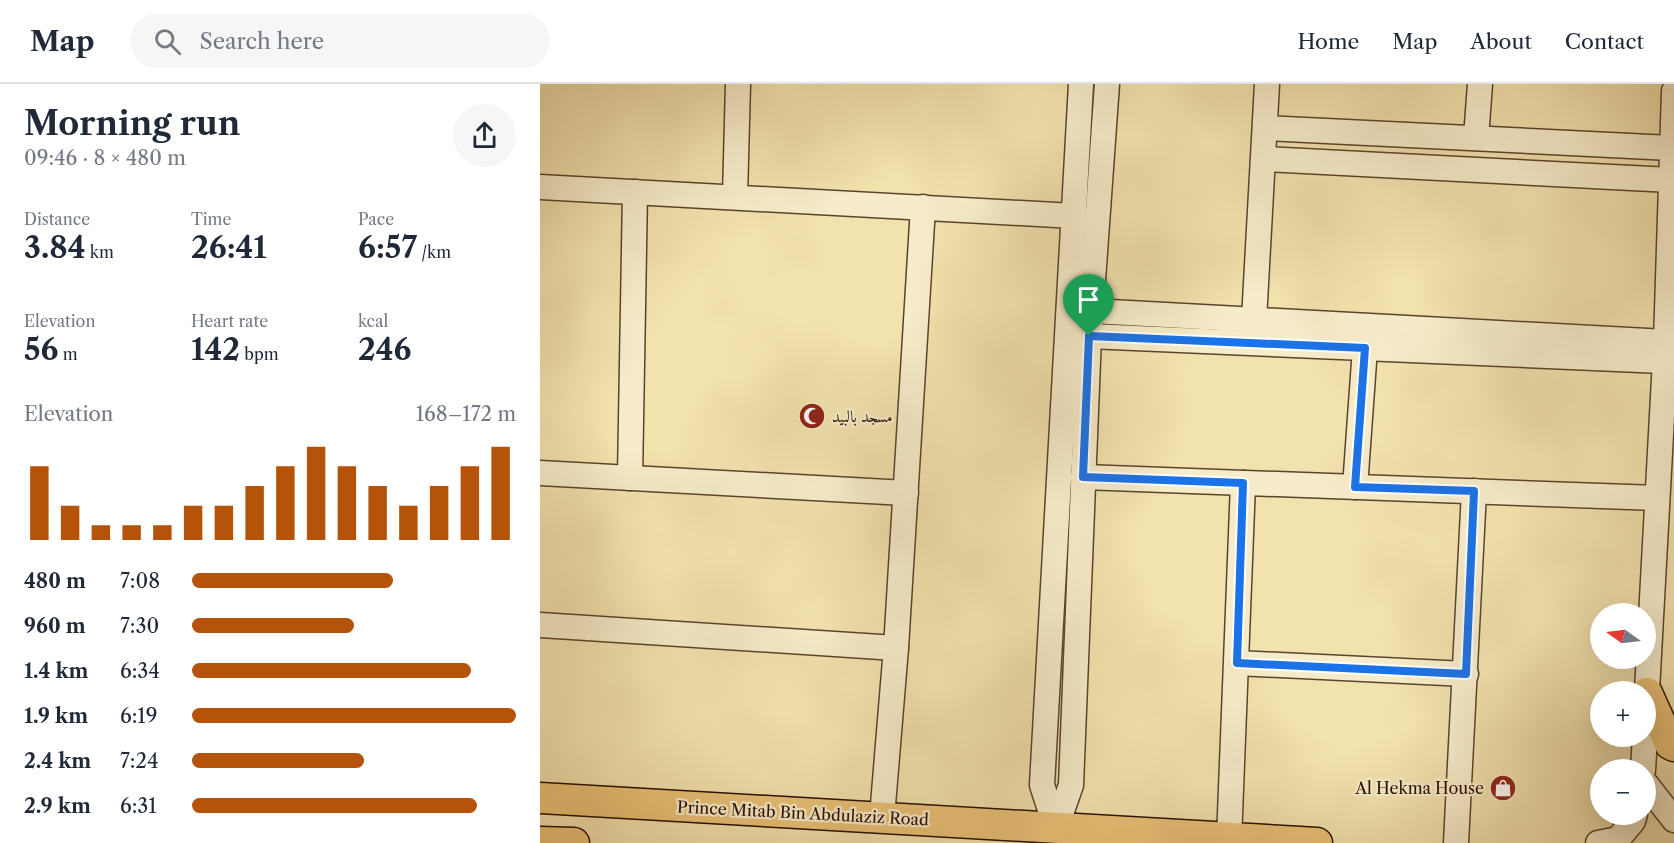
<!DOCTYPE html>
<html lang="en">
<head>
<meta charset="utf-8">
<style>
  body { margin:0; font-family:"Libre Caslon Text",Amiri,serif; background:#f6f6f7; color:#1f2937; height:100vh; display:flex; flex-direction:column; font-size:22px; white-space:nowrap }
  * { box-sizing:border-box; margin:0 }
  p { font-size:20px; color:#747a83 }
  .icon { flex:none; width:33px; height:33px; fill:none; stroke:currentColor; stroke-width:2; stroke-linecap:round; stroke-linejoin:round }
  .map { position:relative; flex:1; overflow:hidden }
  .panel { display:flex; flex-direction:column; background:#fff; width:540px }
  .panel>* { flex:none }
  .needle { width:39px; rotate:284deg }
  .buttons { position:absolute; left:1050px; top:519px; display:grid; gap:12px }
  .buttons a { display:grid; place-items:center; width:66px; height:66px; border-radius:50%; background:#fff; box-shadow:0 6px 24px #0002; font-size:30px }
  .pin { position:absolute; display:grid; place-items:center; width:51px; height:51px; color:#fff; margin:-62px -26px; border-radius:50% 50% 50% 0; rotate:-45deg; box-shadow:0 0 6px #0007 }
  .pin .icon { rotate:45deg }
  .round { display:grid; place-items:center; flex:none; width:63px; height:63px; border-radius:32px; background:#f6f6f7 }
  .summary { display:flex; align-items:center; justify-content:space-between; height:102px; padding:0 24px }
  h1 { font-size:33px; font-weight:700; line-height:45px }
  .figures { display:grid; grid-template-columns:repeat(3,1fr); gap:9px; height:102px; padding:6px 24px }
  .figures div { display:grid; align-content:center }
  .figures b { font-size:30px; font-weight:700 }
  .figures small { font-size:16px; font-weight:400 }
  .figures p { font-size:16px }
  .chart { height:168px; padding:12px 24px }
  .chart p { display:flex; justify-content:space-between }
  .chart svg { width:100%; height:108px; margin-top:6px; stroke:#b45309; stroke-width:6 }
  ul { padding:0 24px; list-style:none; font-size:20px }
  li { display:grid; grid-template-columns:96px 72px 1fr; align-items:center; height:45px }
  li i { height:15px; border-radius:8px; background:#b45309 }
  header { display:flex; align-items:center; gap:36px; box-sizing:border-box; height:84px; padding:0 30px; background:#fff; border-bottom:2px solid #e0e1e3 }
  header strong { font-size:28px }
  nav { display:flex; gap:33px; margin-inline-start:auto; font-size:21px }
  .search { width:420px; height:54px; background:#f6f6f7; display:flex; align-items:center; gap:15px; box-sizing:border-box; padding:0 21px; border-radius:33px; color:#747a83; font-size:22px }
  main { display:flex; flex:1; min-height:0 }
  .map>svg:first-child { display:block }
  .lines { fill:none; stroke-linecap:round; stroke-linejoin:round }
  .minor-casing { stroke:#5a442c; stroke-width:27 }
  .major-casing { stroke:#280f00; stroke-width:33 }
  .minor { stroke:#f7ecca; stroke-width:24 }
  .major { stroke:#e9c177; stroke-width:30 }
  .route-casing { stroke:#fff; stroke-width:12 }
  .route { stroke:#1a73e8; stroke-width:8 }
  .labels { text-anchor:middle; dominant-baseline:central; stroke-width:4.5; stroke-linejoin:round; paint-order:stroke }
  .poi-label { font-size:16px; fill:#280f00; stroke:#f7ecca; text-anchor:start }
  .street-label { font-size:16px; fill:#280f00; stroke:#f7ecca }
</style>
</head>
<body>
<header>
<strong>Map</strong>
<div class="search"><svg class="icon" aria-label="search" viewBox="0 0 24 24"><circle cx="10" cy="10" r="6"/><path d="M15 15l6 6"/></svg>Search here</div>
<nav><a>Home</a><a>Map</a><a>About</a><a>Contact</a></nav>
</header>
<main>
<section class="panel">
<div class="summary"><div><h1>Morning run</h1><p>09:46 · 8 × 480 m</p></div><a class="round"><svg class="icon" aria-label="share" viewBox="0 0 24 24"><path d="M12 15V3M7 8l5-5 5 5M5 13v7h14v-7"/></svg></a></div>
<div class="figures">
<div><p>Distance</p><b>3.84<small> km</small></b></div>
<div><p>Time</p><b>26:41</b></div>
<div><p>Pace</p><b>6:57<small> /km</small></b></div>
</div>
<div class="figures">
<div><p>Elevation</p><b>56<small> m</small></b></div>
<div><p>Heart rate</p><b>142<small> bpm</small></b></div>
<div><p>kcal</p><b>246</b></div>
</div>
<div class="chart"><p><span>Elevation</span>168–172 m</p>
<svg viewBox="0 0 160 44" preserveAspectRatio="none"><path d="M5 44V14M15 44V30M25 44V38M35 44V38M45 44V38M55 44V30M65 44V30M75 44V22M85 44V14M95 44V6M105 44V14M115 44V22M125 44V30M135 44V22M145 44V14M155 44V6"/></svg>
</div>
<ul>
<li><b>480 m</b>7:08<i style="width:62%"></i></li>
<li><b>960 m</b>7:30<i style="width:50%"></i></li>
<li><b>1.4 km</b>6:34<i style="width:86%"></i></li>
<li><b>1.9 km</b>6:19<i style="width:100%"></i></li>
<li><b>2.4 km</b>7:24<i style="width:53%"></i></li>
<li><b>2.9 km</b>6:31<i style="width:88%"></i></li>
</ul>
</section>
<div class="map">
<svg width="1134" height="759" viewBox="0 0 1134 759">
  <rect width="100%" height="100%" fill="#f2e2ae"/>
  <filter id="stains"><feTurbulence type="fractalNoise" baseFrequency=".00333" numOctaves="4"/><feColorMatrix values="0 0 0 0 .2 0 0 0 0 .09 0 0 0 0 .02 0 0 0 .5 -.17"/></filter>
  <radialGradient id="worn" r=".72"><stop offset=".6" stop-color="#630" stop-opacity="0"/><stop offset="1" stop-color="#630" stop-opacity=".3"/></radialGradient>
  <g class="lines">
    <defs>
      <g id="minor">
        <path d="M726,44l405,20"/>
        <path d="M936,54l4,-54"/>
        <path d="M725,75l406,21"/>
        <path d="M0,103l534,29"/>
        <path d="M195,113l3,-113"/>
        <path d="M552,227l574,31"/>
        <path d="M714,236l13,-236"/>
        <path d="M549,252l574,25"/>
        <path d="M0,389l366,20"/>
        <path d="M543,393l574,21"/>
        <path d="M90,394l5,-286"/>
        <path d="M815,403l10,-139"/>
        <path d="M0,541l356,23"/>
        <path d="M697,579l229,11"/>
        <path d="M1106,625l20,-367 8,-251"/>
        <path d="M1103,686l2,-34"/>
        <path d="M1106,700l28,36"/>
        <path d="M342,733l14,-169 27,-441"/>
        <path d="M516,744l15,-43 18,-449 18,-252"/>
        <path d="M516,744l-14,-43 39,-701"/>
        <path d="M689,756l14,-357"/>
        <path d="M916,759l18,-352"/>
        <path d="M1058,759l20,-4 15,-18 2,-7"/>
      </g>
      <g id="major">
        <path d="M1107,609l23,51 4,2"/>
        <path d="M0,714l777,45"/>
        <path d="M0,758l34,1"/>
      </g>
    </defs>
    <use href="#minor" class="minor-casing"/>
    <use href="#major" class="major-casing"/>
    <use href="#minor" class="minor"/>
    <use href="#major" class="major"/>
  </g>
  <g class="lines">
    <defs>
      <path id="route" d="M549,252l276,12 -10,139 119,4 -8,183 -229,-11 6,-180 -160,-6z"/>
    </defs>
    <use href="#route" class="route-casing"/>
    <use href="#route" class="route"/>
  </g>
  <defs>
    <symbol id="mosque-disc" viewBox="-11 -11 22 22"><circle r="9.5" fill="#8f2418" stroke="#f7ecca"/><path d="M3.5-4.9A6 6 0 1 0 3.5 4.9A5 5 0 1 1 3.5-4.9Z" fill="#fff"/></symbol>
    <symbol id="shop-disc" viewBox="-11 -11 22 22"><circle r="9.5" fill="#8f2418" stroke="#f7ecca"/><path d="M-5-2.5h2.3a2.7 3.5 0 0 1 5.4 0H5L5.5 6h-11ZM-1.5-2.5h3a1.5 2.3 0 0 0-3 0Z" fill="#fff"/></symbol>
  </defs>
  <g fill-rule="evenodd">
    <use href="#mosque-disc" x="257" y="317" width="30" height="30"/>
    <use href="#shop-disc" x="948" y="689" width="30" height="30"/>
  </g>
  <g class="labels">
    <g class="poi-label">
      <text x="292" y="332">مسجد بالبيد</text>
      <text x="944" y="704" text-anchor="end">Al Hekma House</text>
    </g>
    <g class="street-label">
      <text transform="translate(263 729) rotate(3)">Prince Mitab Bin Abdulaziz Road</text>
    </g>
  </g>
  <rect width="100%" height="100%" filter="url(#stains)"/>
  <rect width="100%" height="100%" fill="url(#worn)"/>
</svg>
<div class="buttons">
<a><svg class="needle" viewBox="-14 -14 28 28"><path d="M0-13l5 13h-10z" fill="#e53935"/><path d="M0 13l5-13h-10z" fill="#747a83"/></svg></a>
<a>+</a>
<a>−</a>
</div>
<div class="pin" style="left:549px;top:252px;background:#1e9e55"><svg class="icon" aria-label="arrive" viewBox="0 0 24 24"><path d="M6 21V4h12l-3 4 3 4H6"/></svg></div>
</div>
</main>
</body>
</html>
